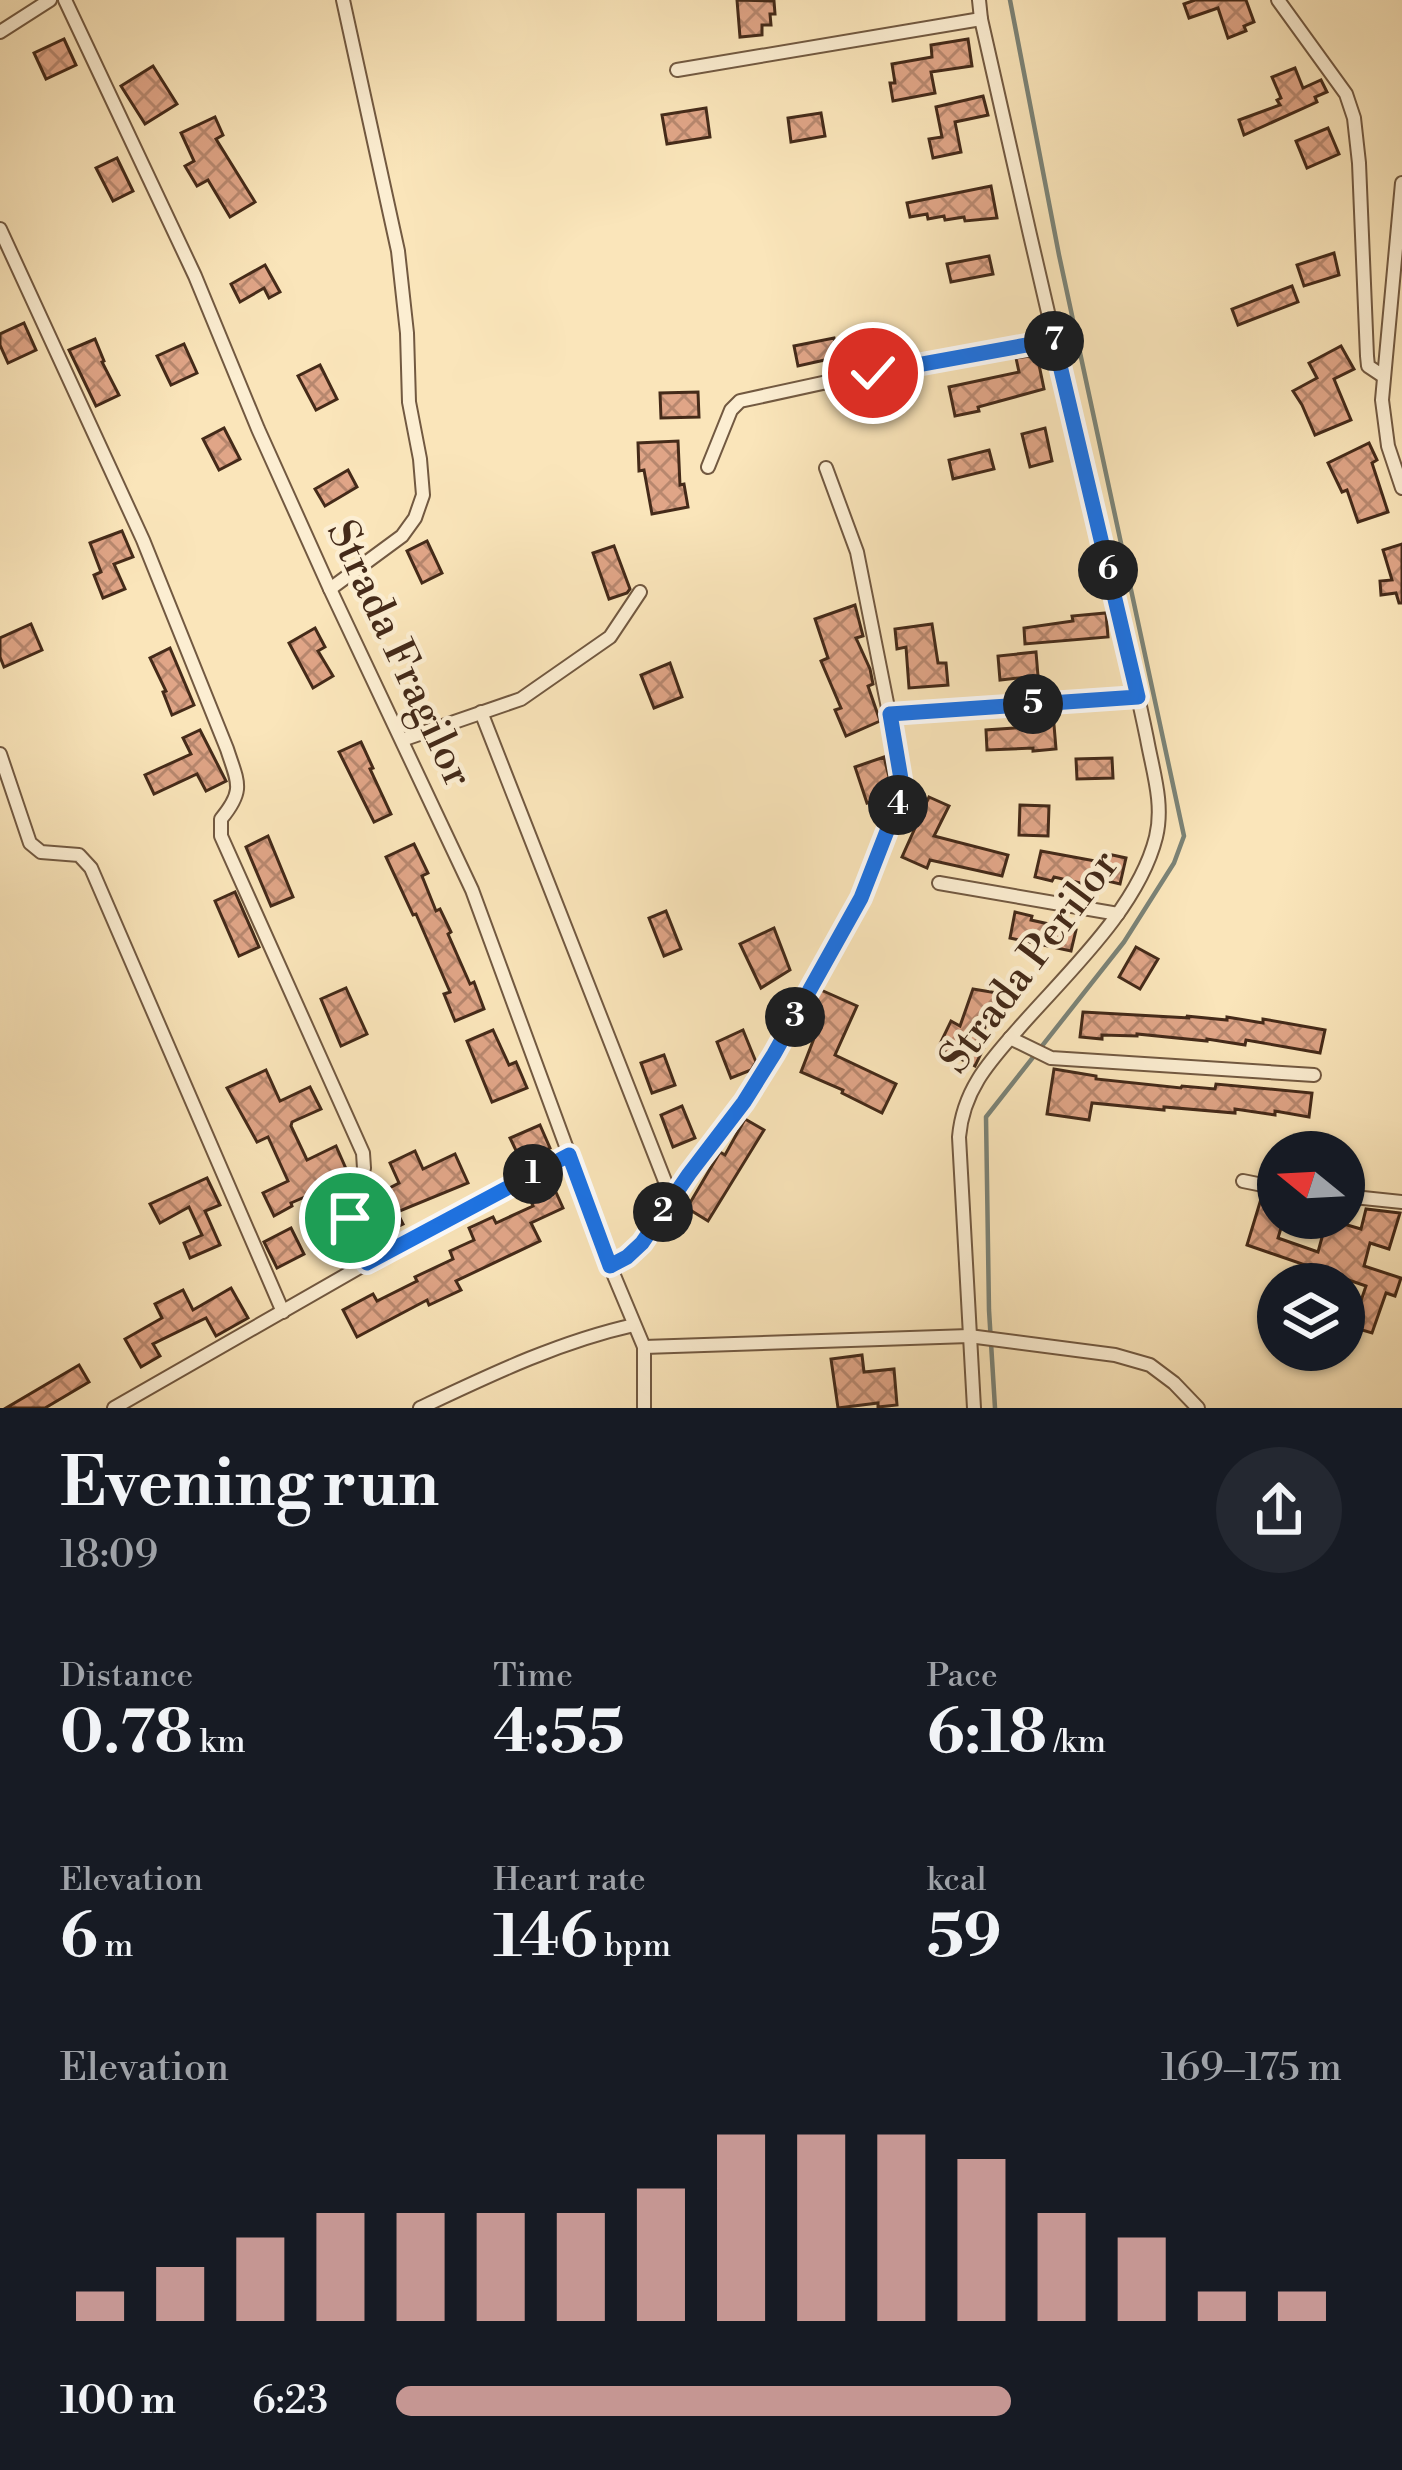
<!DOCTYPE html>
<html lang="en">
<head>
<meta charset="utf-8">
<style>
  body { margin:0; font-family:"Libre Bodoni",serif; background:#242831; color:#f1f3f6; height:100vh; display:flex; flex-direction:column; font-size:45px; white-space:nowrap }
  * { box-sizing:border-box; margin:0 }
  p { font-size:39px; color:#9ea1a6 }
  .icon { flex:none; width:66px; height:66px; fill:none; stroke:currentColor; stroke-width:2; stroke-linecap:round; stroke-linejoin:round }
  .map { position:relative; height:1408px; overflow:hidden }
  .details { display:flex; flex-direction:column; background:#171b24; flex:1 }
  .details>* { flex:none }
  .needle { width:78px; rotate:288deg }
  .controls { position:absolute; left:1257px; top:1131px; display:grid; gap:24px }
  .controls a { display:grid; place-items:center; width:108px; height:108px; border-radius:50%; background:#171b24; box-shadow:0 3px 9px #0004; font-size:60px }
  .pin { position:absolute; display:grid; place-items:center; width:102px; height:102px; color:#fff; margin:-51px; border:6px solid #fff; border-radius:50%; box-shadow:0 3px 12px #0007 }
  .km { position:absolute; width:60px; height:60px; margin:-30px; border-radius:50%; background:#222; color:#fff; font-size:33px; line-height:60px; text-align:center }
  .round { display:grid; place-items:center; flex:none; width:126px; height:126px; border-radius:63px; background:#242831 }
  .summary { display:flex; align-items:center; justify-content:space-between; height:204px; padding:0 60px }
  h1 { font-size:66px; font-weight:800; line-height:90px }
  .figures { display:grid; grid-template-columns:repeat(3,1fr); gap:18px; height:204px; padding:12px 60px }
  .figures div { display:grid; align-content:center }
  .figures b { font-size:60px; font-weight:800 }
  .figures small { font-size:33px; font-weight:400 }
  .figures p { font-size:33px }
  .chart { height:336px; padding:24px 60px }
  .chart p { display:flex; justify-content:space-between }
  .chart svg { width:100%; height:216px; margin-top:12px; stroke:#c59692; stroke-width:6 }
  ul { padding:0 60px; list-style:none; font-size:39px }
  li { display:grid; grid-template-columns:192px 144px 1fr; align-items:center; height:90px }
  li i { height:30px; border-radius:15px; background:#c59692 }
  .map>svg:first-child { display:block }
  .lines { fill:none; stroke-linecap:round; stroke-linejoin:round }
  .stream { stroke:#7b8377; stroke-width:4.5 }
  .building { fill:url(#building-cross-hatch); stroke:#442a19; stroke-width:3 }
  .minor-casing { stroke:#725941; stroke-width:16 }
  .minor { stroke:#fceed2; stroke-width:12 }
  .route-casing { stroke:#fff; stroke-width:24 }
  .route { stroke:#1a73e8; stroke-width:15 }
  .labels { text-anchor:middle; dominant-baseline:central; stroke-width:9; stroke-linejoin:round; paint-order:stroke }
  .street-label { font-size:42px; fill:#442a19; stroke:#fceed2 }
</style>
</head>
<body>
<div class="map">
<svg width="1402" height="1408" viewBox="0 0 1402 1408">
  <defs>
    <pattern id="building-cross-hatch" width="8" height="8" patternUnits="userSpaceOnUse" patternTransform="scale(3)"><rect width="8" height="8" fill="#e0a587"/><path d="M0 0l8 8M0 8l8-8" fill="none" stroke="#b7876e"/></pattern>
  </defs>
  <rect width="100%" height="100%" fill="#fae5ba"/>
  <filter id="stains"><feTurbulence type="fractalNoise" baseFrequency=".00167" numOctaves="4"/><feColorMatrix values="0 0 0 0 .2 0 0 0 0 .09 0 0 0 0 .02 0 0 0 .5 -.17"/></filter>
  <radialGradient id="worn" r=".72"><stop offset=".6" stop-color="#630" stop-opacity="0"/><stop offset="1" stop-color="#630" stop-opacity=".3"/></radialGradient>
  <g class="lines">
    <path class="stream" d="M995,1408l-6,-98 -3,-193 138,-175 50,-79 10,-27 -125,-581 -49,-255"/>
  </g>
  <g class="building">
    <path d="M737,0l37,1 1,13h-5l1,11h-9v10l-22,2z"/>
    <path d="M1195,0h51l8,22 -10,4 2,5 -18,7 -10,-30 -29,10 -5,-14z"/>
    <path d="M64,39l12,26 -30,14 -12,-26z"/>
    <path d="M968,39l4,27 -41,6 4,21 -42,8 -3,-18h5l-3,-19 40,-7 -1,-12z"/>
    <path d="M153,66l24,38 -32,20 -24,-38z"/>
    <path d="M1295,68l8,20 18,-8 6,12 -12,5 2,5 -73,33 -5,-15 41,-15 -3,-5 4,-2 -9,-21z"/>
    <path d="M983,96l5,19 -33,7 6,30 -28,6 -4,-19 13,-2 -6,-30z"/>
    <path d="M706,108l4,29 -43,7 -5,-29z"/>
    <path d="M821,113l4,23 -34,6 -3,-24z"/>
    <path d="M215,117l8,18 -7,4 39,63 -25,15 -22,-37 -11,6 -12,-20 9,-5 -13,-28z"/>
    <path d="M1328,128l11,26 -32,14 -11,-27z"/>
    <path d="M117,158l16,33 -20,10 -17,-33z"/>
    <path d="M991,186l6,32 -32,3 -1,-4 -19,3 -1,-4 -16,3 -1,-5 -17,3 -3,-14z"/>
    <path d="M1334,253l5,22 -35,11 -7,-21z"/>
    <path d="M989,256l4,18 -42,8 -4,-18z"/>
    <path d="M265,265l15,27 -11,6 -5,-10 -24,14 -9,-18z"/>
    <path d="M1292,286l6,16 -60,23 -6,-16z"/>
    <path d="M24,323l12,27 -28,13 -8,-18v-11z"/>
    <path d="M834,338l4,19 -40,9 -4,-20z"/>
    <path d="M95,339l9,22 -2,1 17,33 -23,11 -27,-56z"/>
    <path d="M184,344l13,29 -26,12 -14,-29z"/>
    <path d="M1341,346l13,23 -20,10 17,41 -36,15 -13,-30 -9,-14 24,-13 -8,-15z"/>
    <path d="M1037,355l7,34 -66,18 1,4 -24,5 -6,-29 70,-15 -3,-14z"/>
    <path d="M320,365l17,34 -21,11 -18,-34z"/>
    <path d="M698,392l1,25 -38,1 -1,-25z"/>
    <path d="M224,428l16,31 -21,11 -16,-31z"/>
    <path d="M1045,428l7,33 -22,6 -8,-33z"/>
    <path d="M678,441l2,44 4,-1 4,23 -36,7 -8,-44 -5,1 -1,-28z"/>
    <path d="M1369,443l8,17 -5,3 16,49 -30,10 -11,-32 -5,2 -14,-29z"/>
    <path d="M989,450l5,19 -41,10 -4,-19z"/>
    <path d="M348,470l9,17 -32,19 -10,-17z"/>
    <path d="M122,531l11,26 -19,7 11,25 -22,9 -9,-23 7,-3 -11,-29z"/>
    <path d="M427,541l15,32 -20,10 -15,-32z"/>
    <path d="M1402,544v59h-3l-3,-10 -15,2 -1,-14 12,-1 -9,-30z"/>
    <path d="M614,546l16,43 -3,4 -18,6 -16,-46z"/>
    <path d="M855,605l8,31 -7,2 14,31 3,15 -5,2 12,35 -34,15 -11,-26 6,-2 -20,-47 7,-3 -13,-39z"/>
    <path d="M1106,613l2,24 -83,7 -1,-16 49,-7 -1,-5z"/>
    <path d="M31,624l11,26 -38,17 -4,-10v-19z"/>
    <path d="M932,624l6,39h8l2,22 -39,3 -3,-41 -9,2 -2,-20z"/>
    <path d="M315,628l10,19 -7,4 15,25 -20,12 -24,-45z"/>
    <path d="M170,648l24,57 -22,10 -9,-23 3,-1 -16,-33z"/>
    <path d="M1036,652l2,24 -38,4 -2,-24z"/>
    <path d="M670,663l12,34 -28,11 -13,-33z"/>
    <path d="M1053,713l3,36 -23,2v-3l-46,2 -1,-20 45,-3 -1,-12z"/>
    <path d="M200,730l26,51 -20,10 -9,-17 -43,20 -9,-19 46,-21 -8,-16z"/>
    <path d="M361,742l12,26 -3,1 21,45 -17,8 -35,-70z"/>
    <path d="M884,757l7,28 -2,11 -22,7 -12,-36z"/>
    <path d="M1112,758l1,20 -36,1 -1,-20z"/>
    <path d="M929,797l20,9 -15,30 74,19 -6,21 -72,-16 -3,8 -25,-11z"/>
    <path d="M1020,805l29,1 -1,30 -29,-1z"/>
    <path d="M268,836l25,61 -22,9 -25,-59z"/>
    <path d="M414,844l14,29 -6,3 14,35 4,-2 11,23 -3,2 22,50 4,-2 10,27 -29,12 -11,-27 6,-2 -34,-78 -3,1 -27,-58z"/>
    <path d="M1041,851l65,12 2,-9 18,4 -6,26 -29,-7 -2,8 -35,-8 -2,4 -17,-4z"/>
    <path d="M235,892l24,55 -20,9 -24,-55z"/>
    <path d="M666,911l15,38 -17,7 -15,-38z"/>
    <path d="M1015,912l17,4 -1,4 45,10 -5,21 -61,-13z"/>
    <path d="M774,928l16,42 -29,18 -21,-44z"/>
    <path d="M1136,947l22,12 -18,30 -21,-12z"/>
    <path d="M346,988l21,46 -26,12 -20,-47z"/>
    <path d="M973,989l24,4 -15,43 6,3 -13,27 -37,-18 13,-27 9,5z"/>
    <path d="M821,990l36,16 -22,49 61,29 -14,29 -40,-20 1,-3 -42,-18 17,-44 -13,-6z"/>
    <path d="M1083,1012l107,6 -4,-2 41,4v-3l36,6v-4l62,11 -5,23 -74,-13 -1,5 -38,-6v2l-70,-7v2l-35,-1v4l-22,-2z"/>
    <path d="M493,1030l16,35 7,-3 11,26 -35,14 -25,-61z"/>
    <path d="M743,1030l13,32 -5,8 -20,8 -14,-36z"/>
    <path d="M664,1055l11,30 -23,8 -11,-30z"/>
    <path d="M1054,1069l42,7v3l85,9 1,-2 33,3 1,-5 96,9 -3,24 -34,-6v4l-40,-6v4l-71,-6v3l-72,-7 -3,17 -42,-6z"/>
    <path d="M266,1070l14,31 30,-14 11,22 -29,13 -1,4 16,34 29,-14 11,25 -27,13 3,5 -32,14 1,3 -18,10 -11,-23 25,-12 -20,-44 -11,5 -30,-54z"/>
    <path d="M682,1106l13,32 -22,9 -12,-32z"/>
    <path d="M745,1119l19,11 -56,91 -21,-13 33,-56 5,3z"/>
    <path d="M540,1125l10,23 -29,13 -11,-23z"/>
    <path d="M415,1151l8,18 32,-15 13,29 -71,29 6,12 -31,15 -6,-12 9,-4 -7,-13 8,-4 -4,-9 27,-14 -9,-20z"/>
    <path d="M207,1178l13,27 -15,6 15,34 -30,13 -6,-15 18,-8 -13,-28 -29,16 -10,-19z"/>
    <path d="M551,1181l12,27 -32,15 9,18 -84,40 5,9 -32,15 -2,-5 -70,37 -14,-27 30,-16 4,7 40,-20 -2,-4 38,-18 -3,-8 24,-11 -5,-12 24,-11 3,6 37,-17 -6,-14z"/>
    <path d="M1261,1199l17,6v13h6l-6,20 40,14 9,-33 34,10 5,-20 34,4 -11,36 -19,-6 -6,23 37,12 -6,18 -9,-3 -14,40 -20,-6 14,-41 -119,-41z"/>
    <path d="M291,1228l13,26 -27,14 -13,-26z"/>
    <path d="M231,1288l17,30 -32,18 -10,-18 -53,26 7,12 -19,11 -16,-28 37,-21 -7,-14 28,-14 10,20z"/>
    <path d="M862,1355l2,17 30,-3 3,36 -19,2v-4l-40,5 -7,-49z"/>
    <path d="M79,1365l10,17 -44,26h-39z"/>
  </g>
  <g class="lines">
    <defs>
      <g id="minor">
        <path d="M65,0l130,276 63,153 72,160 142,301 138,376 34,81v61"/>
        <path d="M1278,0l68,94 8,24 5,45 8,193 1,10 15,10"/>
        <path d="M0,32l50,-32"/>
        <path d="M677,70l304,-51"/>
        <path d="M1402,183l-20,217 6,46 14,42"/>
        <path d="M0,229l143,311 84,209c11,34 18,41 -6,70v17l142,317 1,15 -13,37 -1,13 17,45"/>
        <path d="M708,467l23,-57 9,-9 133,-29 181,-31"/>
        <path d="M330,589l72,-53 13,-18 8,-23 -3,-36 -11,-57 -2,-69 -9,-82 -55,-251"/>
        <path d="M481,712l191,487"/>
        <path d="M890,714l248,-17"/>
        <path d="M402,740l119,-41 89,-62 30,-45"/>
        <path d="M0,754l30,89 11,9 38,3 12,13 192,444"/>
        <path d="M939,883l179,31"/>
        <path d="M1010,1038l41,20 263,17"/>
        <path d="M1243,1181l35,7"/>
        <path d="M1344,1196l58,6"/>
        <path d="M610,1266l17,-9 15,-14 48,-69 54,-71 107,-186 47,-113 4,-19 -8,-47 -37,-186 -31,-84"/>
        <path d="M644,1347l325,-11 146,19 35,10 24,18 24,25"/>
        <path d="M114,1408l253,-145 202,-108"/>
        <path d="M420,1408c70,-33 138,-66 214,-83"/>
        <path d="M974,1408l-15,-271c4,-47 30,-75 60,-109 47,-54 119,-119 137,-191 8,-33 -3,-65 -9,-98 -11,-54 -24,-107 -37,-160 -44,-187 -87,-373 -129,-560l-2,-19"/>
      </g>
    </defs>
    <use href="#minor" class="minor-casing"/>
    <use href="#minor" class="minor"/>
  </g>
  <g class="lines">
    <defs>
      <path id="route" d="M350,1218l17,45 202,-108 41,111 17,-9 15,-14 47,-69 55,-72 30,-48 87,-156 40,-103 1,-10 -12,-71 248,-17 -84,-357 -181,33"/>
    </defs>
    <use href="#route" class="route-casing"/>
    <use href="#route" class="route"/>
  </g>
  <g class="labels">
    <g class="street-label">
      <text transform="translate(399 654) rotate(65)">Strada Fragilor</text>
      <text transform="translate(1030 962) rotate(-53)">Strada Perilor</text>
    </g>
  </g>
  <rect width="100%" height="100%" filter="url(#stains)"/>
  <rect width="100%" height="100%" fill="url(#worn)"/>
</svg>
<div class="controls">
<a><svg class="needle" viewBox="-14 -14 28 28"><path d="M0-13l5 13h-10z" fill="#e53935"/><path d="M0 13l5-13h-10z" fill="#9ea1a6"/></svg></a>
<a><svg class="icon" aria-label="layers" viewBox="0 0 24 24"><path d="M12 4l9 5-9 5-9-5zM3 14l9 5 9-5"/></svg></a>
</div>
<div class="pin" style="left:350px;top:1218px;background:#1e9e55"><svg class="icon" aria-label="arrive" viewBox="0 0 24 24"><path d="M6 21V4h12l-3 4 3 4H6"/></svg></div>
<div class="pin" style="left:873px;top:373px;background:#d93025"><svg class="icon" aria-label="check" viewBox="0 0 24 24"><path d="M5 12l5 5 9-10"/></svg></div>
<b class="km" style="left:533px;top:1174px">1</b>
<b class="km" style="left:663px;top:1212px">2</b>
<b class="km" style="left:795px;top:1017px">3</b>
<b class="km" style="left:898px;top:805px">4</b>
<b class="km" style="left:1033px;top:704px">5</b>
<b class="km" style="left:1108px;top:570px">6</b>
<b class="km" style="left:1054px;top:341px">7</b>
</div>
<section class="details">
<div class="summary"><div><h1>Evening run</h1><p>18:09</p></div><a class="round"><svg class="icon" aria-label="share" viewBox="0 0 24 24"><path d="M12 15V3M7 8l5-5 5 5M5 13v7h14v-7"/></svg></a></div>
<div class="figures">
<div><p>Distance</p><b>0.78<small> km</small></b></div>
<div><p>Time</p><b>4:55</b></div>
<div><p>Pace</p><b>6:18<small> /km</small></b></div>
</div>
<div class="figures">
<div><p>Elevation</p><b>6<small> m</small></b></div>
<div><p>Heart rate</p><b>146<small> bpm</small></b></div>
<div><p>kcal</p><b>59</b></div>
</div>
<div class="chart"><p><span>Elevation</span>169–175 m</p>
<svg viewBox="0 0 160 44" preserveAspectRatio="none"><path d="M5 44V38M15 44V33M25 44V27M35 44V22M45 44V22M55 44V22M65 44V22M75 44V17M85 44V6M95 44V6M105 44V6M115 44V11M125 44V22M135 44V27M145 44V38M155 44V38"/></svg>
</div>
<ul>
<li><b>100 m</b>6:23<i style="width:65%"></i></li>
</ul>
</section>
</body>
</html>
